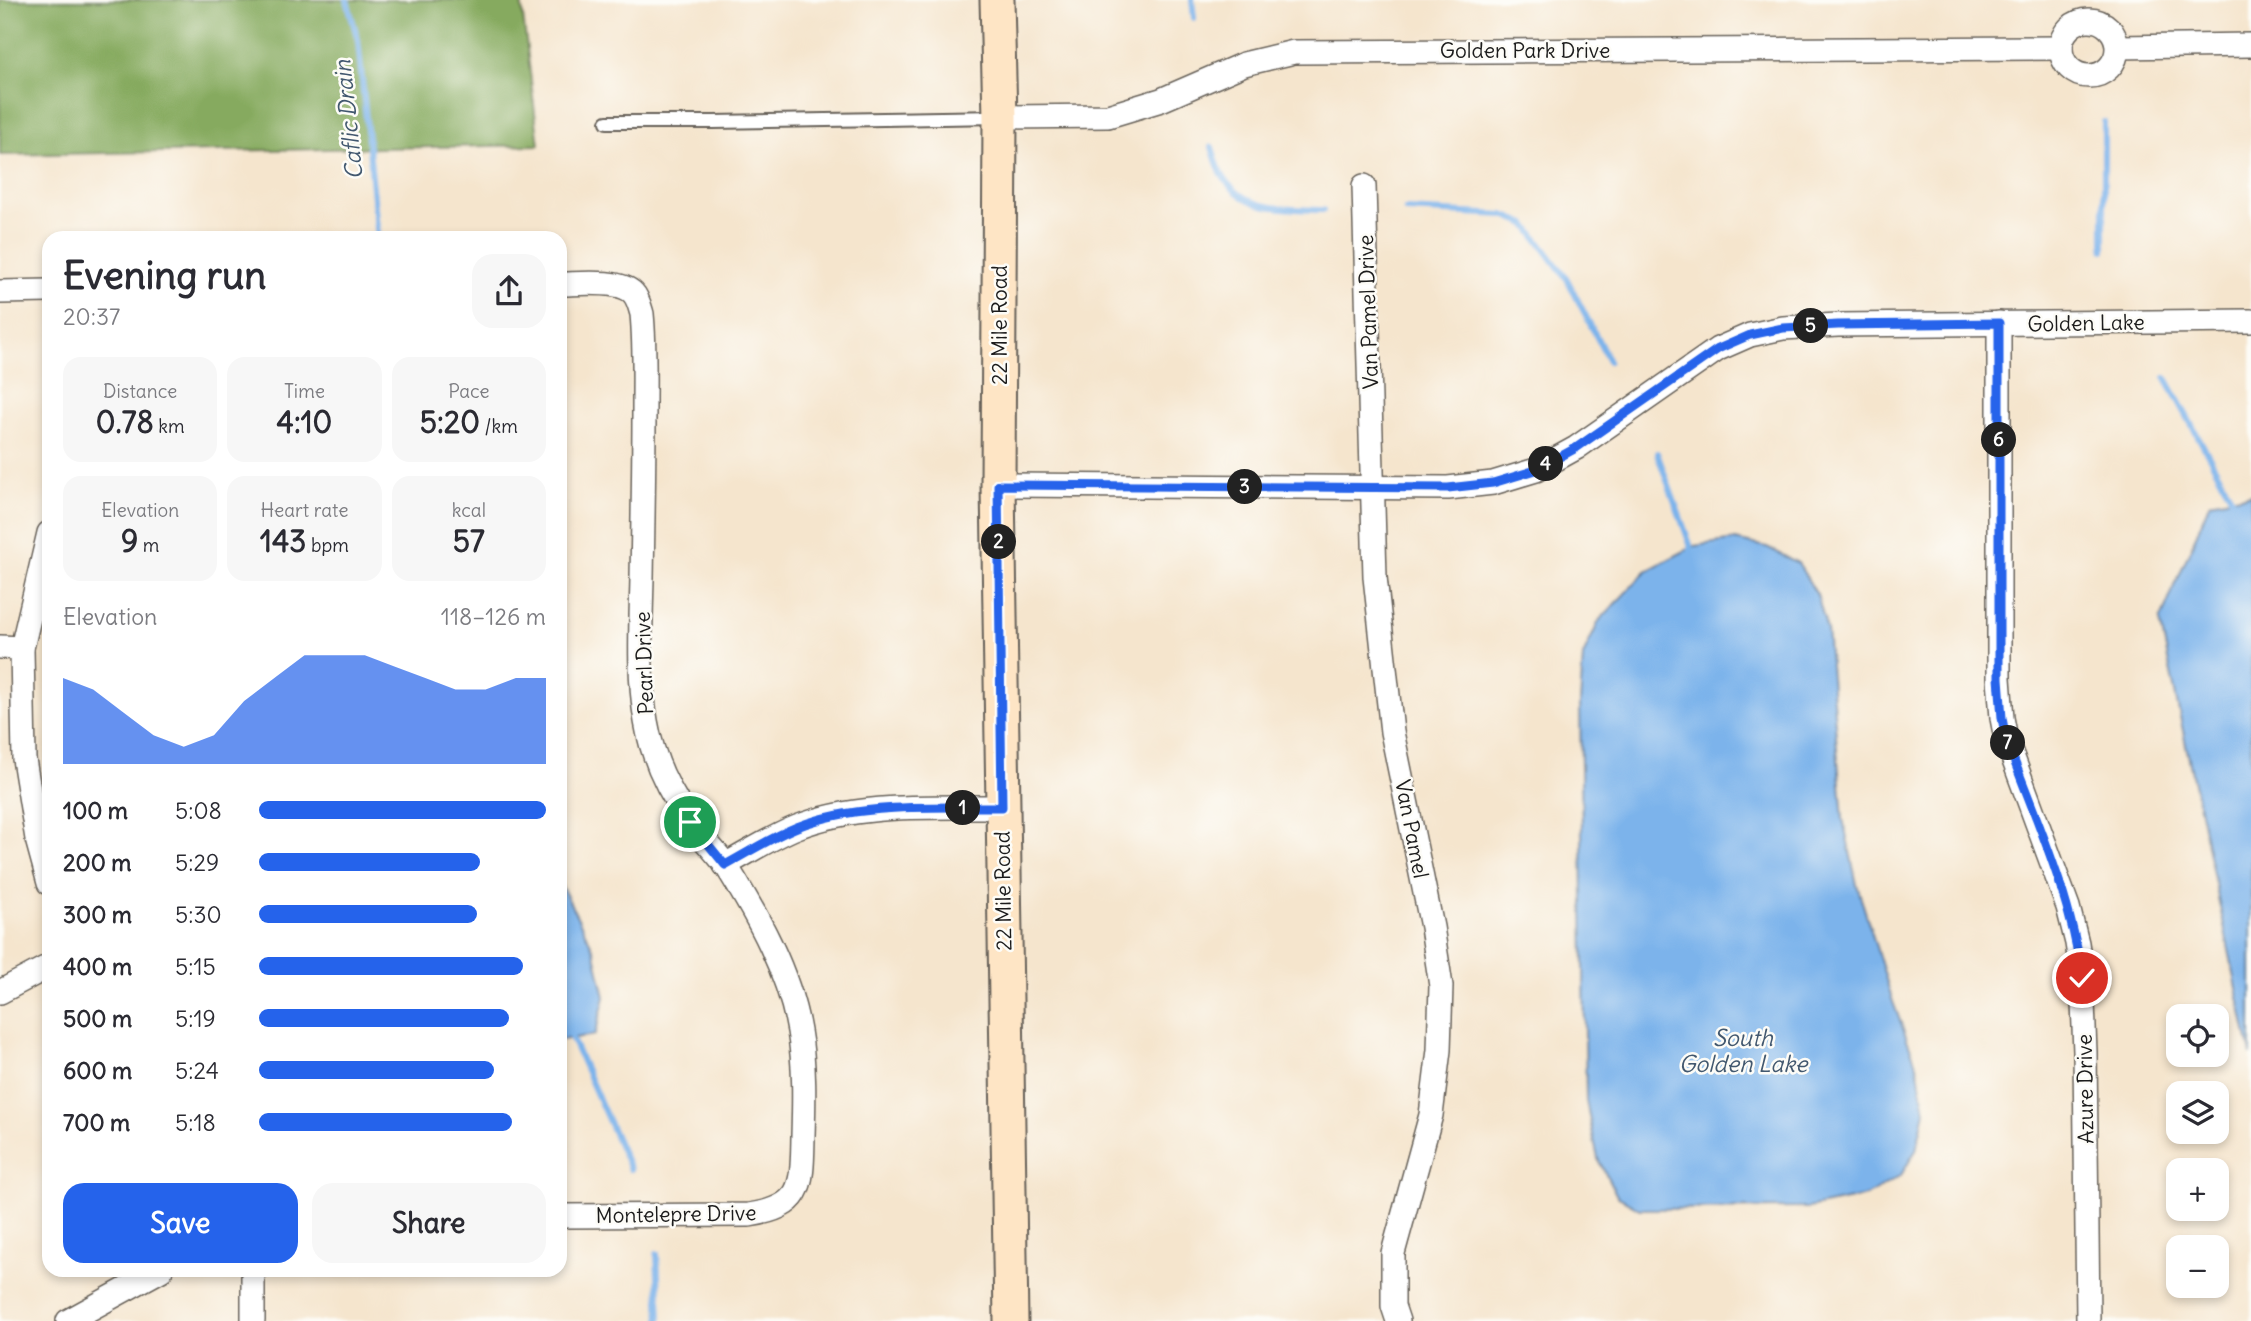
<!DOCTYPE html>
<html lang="en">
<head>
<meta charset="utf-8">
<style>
  body { margin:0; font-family:Delius,sans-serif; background:#f7f7f7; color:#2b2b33; height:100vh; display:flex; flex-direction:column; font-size:26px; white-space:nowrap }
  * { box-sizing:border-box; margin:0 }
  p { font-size:23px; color:#7c7c81 }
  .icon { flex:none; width:38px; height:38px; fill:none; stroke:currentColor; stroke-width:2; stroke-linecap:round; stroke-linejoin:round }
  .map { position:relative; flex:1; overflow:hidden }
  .details { position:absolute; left:42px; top:231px; width:525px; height:1046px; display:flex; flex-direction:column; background:#fff; border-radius:21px; box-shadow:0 4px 10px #0003 }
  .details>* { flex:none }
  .buttons { position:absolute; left:2166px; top:1004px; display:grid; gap:14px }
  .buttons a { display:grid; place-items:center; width:63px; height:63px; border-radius:14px; background:#fff; box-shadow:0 4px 10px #0003; font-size:35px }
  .pin { position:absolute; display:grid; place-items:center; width:60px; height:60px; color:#fff; margin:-30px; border:4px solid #fff; border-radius:50%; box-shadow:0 2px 7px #0007 }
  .km { position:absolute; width:35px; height:35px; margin:-18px; border-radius:50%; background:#222; color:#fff; font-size:19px; line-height:35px; text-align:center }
  .round { display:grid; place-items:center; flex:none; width:74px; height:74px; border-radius:21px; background:#f7f7f7 }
  .head { display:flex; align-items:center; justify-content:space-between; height:119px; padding:0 21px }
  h1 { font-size:38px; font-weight:700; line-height:52px }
  .figures { display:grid; grid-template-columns:repeat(3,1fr); gap:10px; height:119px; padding:7px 21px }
  .figures div { display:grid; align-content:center; border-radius:18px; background:#f7f7f7; text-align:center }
  .figures b { font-size:30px; font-weight:700 }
  .figures small { font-size:19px; font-weight:400 }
  .figures p { font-size:19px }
  .chart { height:196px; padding:14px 21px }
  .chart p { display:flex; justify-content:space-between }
  .chart svg { width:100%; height:126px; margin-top:7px; fill:#2563eb; opacity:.7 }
  .action { display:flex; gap:14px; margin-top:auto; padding:14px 21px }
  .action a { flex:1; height:80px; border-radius:21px; background:#2563eb; color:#fff; font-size:28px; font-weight:700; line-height:80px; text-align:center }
  .action a+a { background:#f7f7f7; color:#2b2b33 }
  ul { padding:0 21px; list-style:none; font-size:23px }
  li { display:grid; grid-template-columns:112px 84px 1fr; align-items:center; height:52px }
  li i { height:18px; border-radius:9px; background:#2563eb }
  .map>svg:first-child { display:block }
  .forest { fill:#86aa5f; stroke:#51633e; stroke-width:2 }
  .water { fill:#7bb3eb; stroke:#4c6884; stroke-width:2 }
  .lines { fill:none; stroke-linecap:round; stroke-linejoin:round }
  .stream { stroke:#7bb3eb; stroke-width:6 }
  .lane-casing { stroke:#68625a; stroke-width:16 }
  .street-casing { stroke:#68625a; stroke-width:26 }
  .secondary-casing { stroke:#68625a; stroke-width:37 }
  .lane { stroke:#fff; stroke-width:12 }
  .street { stroke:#fff; stroke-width:23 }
  .secondary { stroke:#fee5c5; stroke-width:33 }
  .route-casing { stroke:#fff; stroke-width:14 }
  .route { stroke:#2563eb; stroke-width:9 }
  .labels { text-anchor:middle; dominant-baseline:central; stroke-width:5; stroke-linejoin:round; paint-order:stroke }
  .street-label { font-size:21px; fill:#1c1c1c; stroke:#fdfcf7 }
  .water-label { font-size:23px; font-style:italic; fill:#42586f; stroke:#fdfcf7 }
</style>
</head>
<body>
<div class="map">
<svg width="2251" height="1321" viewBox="0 0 2251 1321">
  <rect width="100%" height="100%" fill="#fdfcf7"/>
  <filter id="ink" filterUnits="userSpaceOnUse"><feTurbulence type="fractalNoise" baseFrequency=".0143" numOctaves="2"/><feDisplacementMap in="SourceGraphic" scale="14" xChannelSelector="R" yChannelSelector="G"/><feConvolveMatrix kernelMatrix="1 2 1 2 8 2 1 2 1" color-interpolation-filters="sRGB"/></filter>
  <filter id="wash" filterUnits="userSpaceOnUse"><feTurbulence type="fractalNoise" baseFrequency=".00686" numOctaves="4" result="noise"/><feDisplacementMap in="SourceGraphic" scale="28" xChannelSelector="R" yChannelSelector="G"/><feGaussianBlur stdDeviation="1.57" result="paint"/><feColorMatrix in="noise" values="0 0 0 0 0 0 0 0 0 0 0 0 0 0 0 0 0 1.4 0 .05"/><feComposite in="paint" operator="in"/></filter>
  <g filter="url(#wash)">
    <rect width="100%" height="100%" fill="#f5e5cd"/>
    <path class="forest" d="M0,0h521l18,145 -539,10z"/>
    <g class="water">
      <path d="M2251,494v561l-91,-434 50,-119z"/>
      <path d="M1735,540l32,7 31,16 19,32 10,35 16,189 14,66 36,117 24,64 8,45 -9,39 -15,25 -35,21 -58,12 -168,1 -23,-13 -19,-37 -12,-58 -6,-398 3,-47 16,-35 47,-50 48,-25z"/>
      <path d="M560,883l34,67 11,47 -10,38 -35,5z"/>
    </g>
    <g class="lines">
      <g class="stream">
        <path d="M347,0l11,40 20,198"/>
        <path d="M1192,0l2,18"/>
        <path d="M2104,122v128"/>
        <path d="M1212,147c3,10 6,22 12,31 24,35 62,30 99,32"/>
        <path d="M1406,210l98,5 22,9 41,55 42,82"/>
        <path d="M2166,378l68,124"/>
        <path d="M1657,453l33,91 1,10"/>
        <path d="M560,1022l12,17 58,130"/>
        <path d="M657,1254l3,67"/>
      </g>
    </g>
  </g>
  <g filter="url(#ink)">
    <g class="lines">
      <defs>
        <path id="lane" d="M607,122h106l286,-5"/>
        <g id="street">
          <circle cx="2089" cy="48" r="28"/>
          <path d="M2118,47l133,-2"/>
          <path d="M1000,117l108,-1 53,-16 83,-36 50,-12 767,-4"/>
          <path d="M1364,186l11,391 17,155 40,195 9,59 -2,64 -8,65 -38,138v53l5,15"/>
          <path d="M560,284c18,0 60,-5 73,9 5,5 7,14 9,21 3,31 2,63 2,95 0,56 -1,113 -2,169 -1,47 -4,96 4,143 6,36 23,71 44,101 11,16 26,29 37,45 31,50 62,105 72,164 6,34 5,71 4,105 -1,49 1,71 -54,79l-189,1"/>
          <path d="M0,292l49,-1"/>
          <path d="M1999,323v355l3,40 4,21 62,168 9,36 5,34 3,75 3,269"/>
          <path d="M998,485l450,3 45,-5 43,-13 40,-22 142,-99 32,-14 33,-7 55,-3 413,-4"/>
          <path d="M49,533l-27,115 2,111 13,80 12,44"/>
          <path d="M0,647l22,1"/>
          <path d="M725,865c24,-13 47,-28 72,-38 64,-25 138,-19 205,-20"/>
          <path d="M0,992l49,-26"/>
          <path d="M253,1270v51"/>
          <path d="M68,1321l93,-51"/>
        </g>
        <path id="secondary" d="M997,0l3,117 -2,368 13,836"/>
      </defs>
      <use href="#lane" class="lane-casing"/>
      <use href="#street" class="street-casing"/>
      <use href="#secondary" class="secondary-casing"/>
      <use href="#lane" class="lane"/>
      <use href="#street" class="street"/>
      <use href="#secondary" class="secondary"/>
    </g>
  </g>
  <g class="lines" filter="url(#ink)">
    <defs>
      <path id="route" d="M690,822l35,43c24,-13 47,-28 72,-38 64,-25 138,-19 205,-20l-4,-322 450,3 45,-5 43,-13 40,-22 142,-99 32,-14 33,-7 55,-3 161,-2v355l3,40 4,21c29,78 65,156 76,239"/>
    </defs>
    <use href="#route" class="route-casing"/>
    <use href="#route" class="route"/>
  </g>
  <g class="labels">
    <g class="street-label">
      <text x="1525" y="50">Golden Park Drive</text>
      <text transform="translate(1368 312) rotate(-92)">Van Pamel Drive</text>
      <text transform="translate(2086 323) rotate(-1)">Golden Lake</text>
      <text transform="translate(999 325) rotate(-90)">22 Mile Road</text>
      <text transform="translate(644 663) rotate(-92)">Pearl Drive</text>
      <text transform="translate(1412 829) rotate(79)">Van Pamel</text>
      <text transform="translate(1003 891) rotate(-91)">22 Mile Road</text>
      <text transform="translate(2085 1089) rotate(-91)">Azure Drive</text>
      <text transform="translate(676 1214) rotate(-1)">Montelepre Drive</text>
    </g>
    <g class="water-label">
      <text transform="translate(348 120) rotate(-96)">Caflic Drain</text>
      <text x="1743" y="1037">South<tspan x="1743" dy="26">Golden Lake</tspan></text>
    </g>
  </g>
</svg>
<div class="buttons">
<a><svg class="icon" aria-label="locate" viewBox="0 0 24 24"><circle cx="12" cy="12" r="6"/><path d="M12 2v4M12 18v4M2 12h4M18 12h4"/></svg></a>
<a><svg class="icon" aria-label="layers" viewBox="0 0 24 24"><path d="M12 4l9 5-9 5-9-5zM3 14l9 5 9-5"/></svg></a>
<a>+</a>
<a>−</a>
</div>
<div class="pin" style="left:690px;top:822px;background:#1e9e55"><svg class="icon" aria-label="arrive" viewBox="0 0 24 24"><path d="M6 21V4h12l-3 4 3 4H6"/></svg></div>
<div class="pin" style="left:2082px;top:978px;background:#d93025"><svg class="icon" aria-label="check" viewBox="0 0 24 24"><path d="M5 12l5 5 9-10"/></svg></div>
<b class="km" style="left:963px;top:808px">1</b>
<b class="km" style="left:999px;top:542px">2</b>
<b class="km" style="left:1245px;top:487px">3</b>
<b class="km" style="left:1546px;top:464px">4</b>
<b class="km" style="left:1811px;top:326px">5</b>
<b class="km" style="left:1999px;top:440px">6</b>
<b class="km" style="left:2008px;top:743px">7</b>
<section class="details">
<div class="head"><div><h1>Evening run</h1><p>20:37</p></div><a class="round"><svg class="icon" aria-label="share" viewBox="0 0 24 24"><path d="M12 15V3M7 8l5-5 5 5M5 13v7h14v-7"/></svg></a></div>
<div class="figures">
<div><p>Distance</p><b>0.78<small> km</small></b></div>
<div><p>Time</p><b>4:10</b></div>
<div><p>Pace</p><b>5:20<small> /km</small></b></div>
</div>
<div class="figures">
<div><p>Elevation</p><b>9<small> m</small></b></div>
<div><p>Heart rate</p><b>143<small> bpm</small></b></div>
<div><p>kcal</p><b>57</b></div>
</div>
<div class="chart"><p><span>Elevation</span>118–126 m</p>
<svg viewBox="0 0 160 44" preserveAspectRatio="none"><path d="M0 44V14L10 18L20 26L30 34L40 38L50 34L60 22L70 14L80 6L90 6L100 6L110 10L120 14L130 18L140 18L150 14L160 14V44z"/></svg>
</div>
<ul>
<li><b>100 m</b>5:08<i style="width:100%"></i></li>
<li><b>200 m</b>5:29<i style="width:77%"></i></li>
<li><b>300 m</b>5:30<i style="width:76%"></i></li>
<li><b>400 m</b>5:15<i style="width:92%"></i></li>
<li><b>500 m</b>5:19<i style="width:87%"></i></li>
<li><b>600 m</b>5:24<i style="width:82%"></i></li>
<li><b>700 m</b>5:18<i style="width:88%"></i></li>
</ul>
<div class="action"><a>Save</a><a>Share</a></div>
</section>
</div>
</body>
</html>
